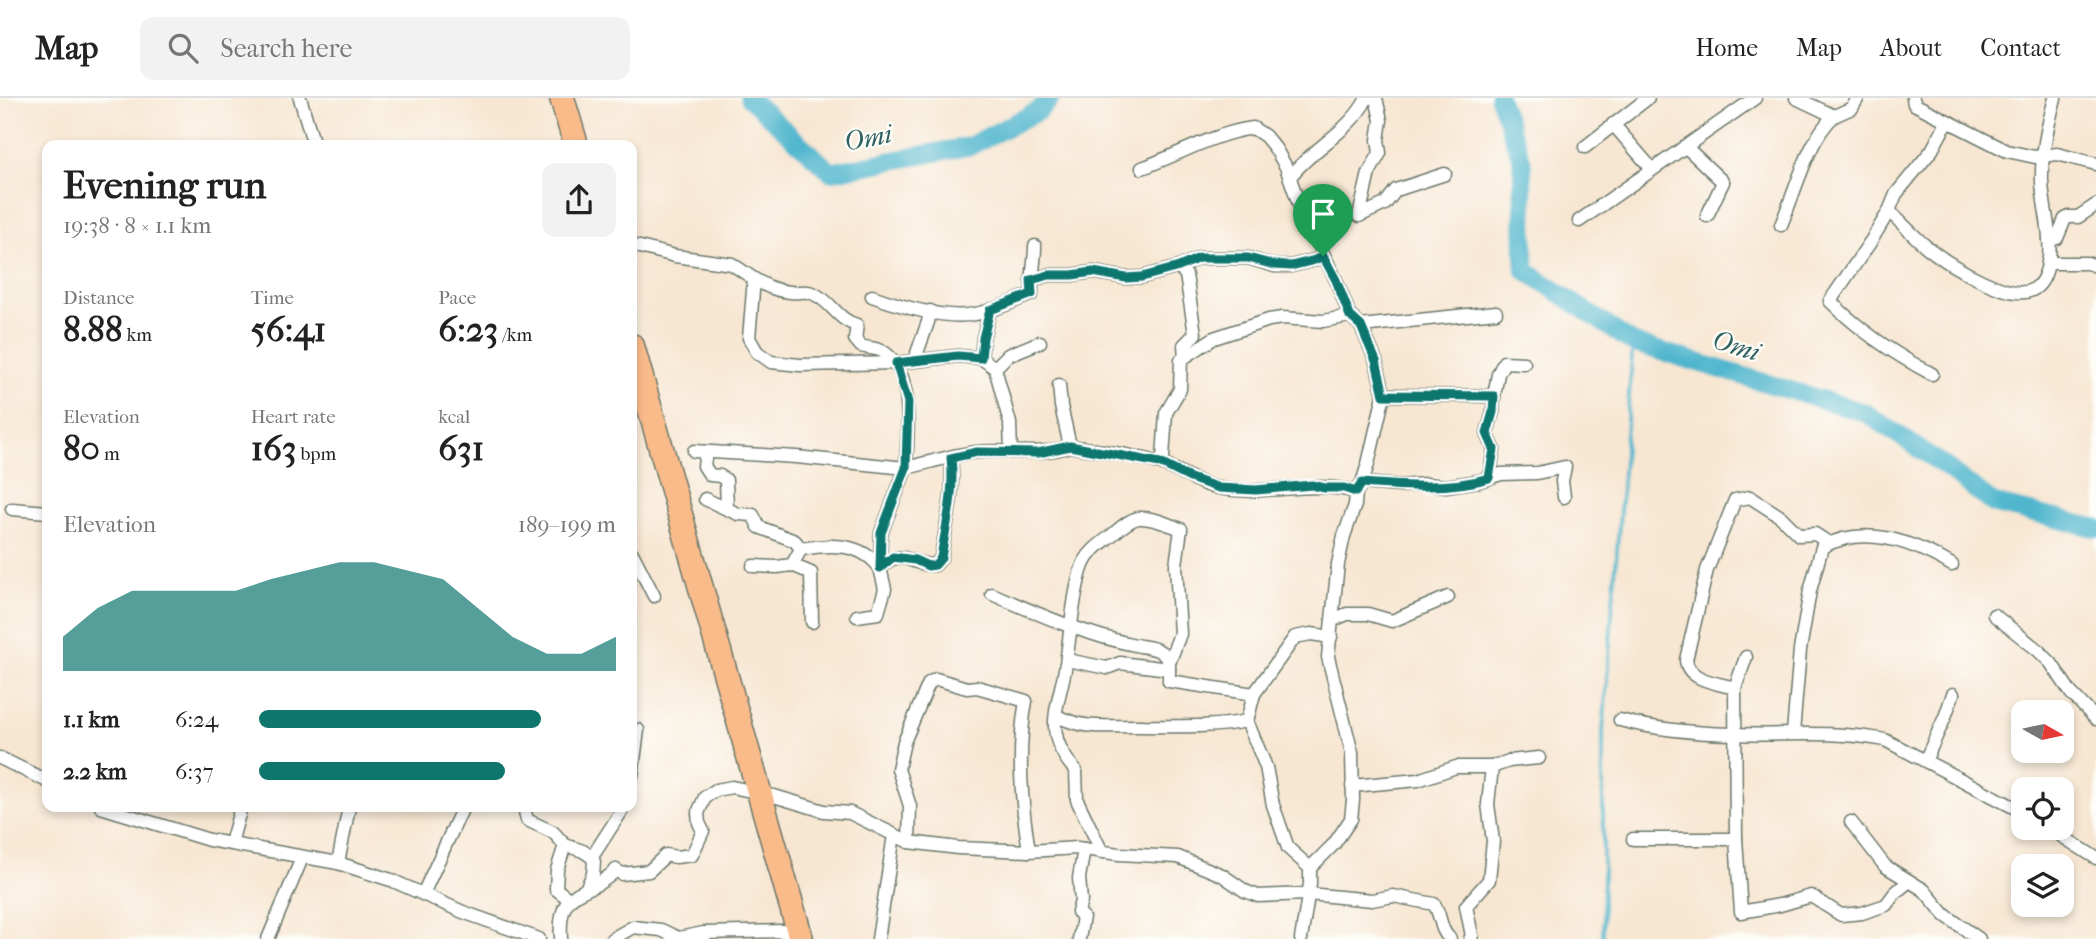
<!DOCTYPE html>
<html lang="en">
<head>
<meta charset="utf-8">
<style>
  body { margin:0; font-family:"IM FELL French Canon",serif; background:#f2f2f2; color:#222; height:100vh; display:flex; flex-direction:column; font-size:26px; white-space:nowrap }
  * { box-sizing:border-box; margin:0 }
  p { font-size:23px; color:#767676 }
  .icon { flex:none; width:38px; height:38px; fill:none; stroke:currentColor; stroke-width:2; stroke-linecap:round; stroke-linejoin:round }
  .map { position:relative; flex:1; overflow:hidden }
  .details { position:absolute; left:42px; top:42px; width:595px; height:672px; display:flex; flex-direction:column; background:#fff; border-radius:14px; box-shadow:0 4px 10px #0003 }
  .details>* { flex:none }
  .needle { width:46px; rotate:99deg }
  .tools { position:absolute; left:2011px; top:602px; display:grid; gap:14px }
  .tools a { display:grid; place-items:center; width:63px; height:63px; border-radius:14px; background:#fff; box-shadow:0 4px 10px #0003; font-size:35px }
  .pin { position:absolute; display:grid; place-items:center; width:60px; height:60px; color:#fff; margin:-72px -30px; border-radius:50% 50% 50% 0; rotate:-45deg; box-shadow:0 0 7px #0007 }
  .pin .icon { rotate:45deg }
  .round { display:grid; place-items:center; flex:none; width:74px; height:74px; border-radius:14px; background:#f2f2f2 }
  .head { display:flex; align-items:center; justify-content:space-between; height:119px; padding:0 21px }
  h1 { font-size:38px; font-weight:700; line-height:52px }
  .figures { display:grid; grid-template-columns:repeat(3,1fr); gap:10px; height:119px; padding:7px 21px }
  .figures div { display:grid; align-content:center }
  .figures b { font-size:35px; font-weight:700 }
  .figures small { font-size:19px; font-weight:400 }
  .figures p { font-size:19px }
  .chart { height:196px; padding:14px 21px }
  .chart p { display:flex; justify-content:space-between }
  .chart svg { width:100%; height:126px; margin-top:7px; fill:#0f766e; opacity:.7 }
  ul { padding:0 21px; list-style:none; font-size:23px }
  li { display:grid; grid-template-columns:112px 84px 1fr; align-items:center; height:52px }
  li i { height:18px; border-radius:9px; background:#0f766e }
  header { display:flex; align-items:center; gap:42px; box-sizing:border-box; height:98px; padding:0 35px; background:#fff; border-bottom:2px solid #e0e0e0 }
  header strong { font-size:33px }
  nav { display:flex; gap:38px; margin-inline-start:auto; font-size:24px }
  .search { width:490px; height:63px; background:#f2f2f2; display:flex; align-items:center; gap:18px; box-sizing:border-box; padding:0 24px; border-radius:14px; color:#767676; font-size:26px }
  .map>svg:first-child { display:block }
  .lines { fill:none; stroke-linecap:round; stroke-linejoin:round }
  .stream { stroke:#50b6ce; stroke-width:3.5 }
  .river { stroke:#50b6ce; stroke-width:19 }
  .street-casing { stroke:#6b786b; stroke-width:15 }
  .highway-casing { stroke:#6b786b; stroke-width:27 }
  .street { stroke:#fff; stroke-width:12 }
  .highway { stroke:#fabb8b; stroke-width:24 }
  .route-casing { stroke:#fff; stroke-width:14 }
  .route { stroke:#0f766e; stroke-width:9 }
  .labels { text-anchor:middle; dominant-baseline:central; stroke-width:5; stroke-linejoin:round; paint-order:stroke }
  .water-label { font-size:26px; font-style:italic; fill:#2e6162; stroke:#fdfcf7 }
</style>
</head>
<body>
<header>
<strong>Map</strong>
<div class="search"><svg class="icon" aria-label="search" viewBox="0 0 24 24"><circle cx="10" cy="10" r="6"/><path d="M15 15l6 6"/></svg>Search here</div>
<nav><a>Home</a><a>Map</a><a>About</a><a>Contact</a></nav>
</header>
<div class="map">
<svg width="2096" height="841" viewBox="0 0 2096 841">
  <rect width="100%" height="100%" fill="#fdfcf7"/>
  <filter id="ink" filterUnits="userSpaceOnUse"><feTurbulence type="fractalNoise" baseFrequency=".0143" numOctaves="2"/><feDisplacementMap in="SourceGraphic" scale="14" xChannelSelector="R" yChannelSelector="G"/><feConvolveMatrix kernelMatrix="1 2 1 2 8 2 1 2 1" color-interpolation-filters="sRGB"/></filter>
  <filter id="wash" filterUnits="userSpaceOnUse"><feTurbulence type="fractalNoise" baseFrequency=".00686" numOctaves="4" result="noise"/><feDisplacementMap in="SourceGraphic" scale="28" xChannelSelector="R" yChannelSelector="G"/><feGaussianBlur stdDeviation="1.57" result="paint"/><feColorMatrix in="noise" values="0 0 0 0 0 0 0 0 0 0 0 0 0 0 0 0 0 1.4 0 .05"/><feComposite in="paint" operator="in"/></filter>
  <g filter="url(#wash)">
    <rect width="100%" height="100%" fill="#f7e6d1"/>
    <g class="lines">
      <path class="stream" d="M1603,841v-207l30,-389"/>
      <g class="river">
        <path d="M749,0l82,74 139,-26 68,-35 13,-13"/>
        <path d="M1499,0l23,63 3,109 108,73 233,70 77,52 51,39 102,24"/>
      </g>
    </g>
  </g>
  <g filter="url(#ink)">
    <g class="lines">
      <defs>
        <g id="street">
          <path d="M300,0l14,47"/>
          <path d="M1376,0l5,22 -3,20 2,13 -11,20 -10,43 26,-12 11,-14 49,-16"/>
          <path d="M1796,0l38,18 18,-8 6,-10"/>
          <path d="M1913,0l1,6 93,47 28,6 22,-3 39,10"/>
          <path d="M1613,26l38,44"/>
          <path d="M1685,48l38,36 -16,34"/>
          <path d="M1585,49l63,-49"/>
          <path d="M1142,70c36,-13 73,-35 111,-40l12,8 10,12 11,19 13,37 37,76 14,36 11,10 15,35 8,34 -16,69 -6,19 -6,9 -1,13 -11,31 -6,28 -10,93 24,96 1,47 -2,19 -17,25 -24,24v16l-9,55"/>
          <path d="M1290,79c22,-29 60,-45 77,-79"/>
          <path d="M1889,113c13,12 25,26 39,37 19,15 83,56 106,41 10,-6 14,-21 15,-32 3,-25 -6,-50 -7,-75 -1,-28 6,-57 13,-84"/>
          <path d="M1579,123l176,-123"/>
          <path d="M1781,127c14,-32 27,-86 53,-109"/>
          <path d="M2049,142l8,-2 8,-19 4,-2h9l18,-12"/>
          <path d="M632,147l43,11 57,8 22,15 -5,59 8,14 14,10 29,3 96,-2 62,-7 23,2 14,10 15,55 1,29"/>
          <path d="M2048,165h39l9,3"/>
          <path d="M1179,169l7,8 9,59 -11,11 1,12"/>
          <path d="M754,181c12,7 22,12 36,13 8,1 16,-2 22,1 19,7 25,27 45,32l-2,14 6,7c6,2 15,2 21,5 34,19 25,84 24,117 22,-5 49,-14 71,-16 31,-3 63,5 93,-6 29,5 61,8 89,17 21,7 38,21 59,25 47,9 93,-9 138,4"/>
          <path d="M1031,182l18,-5h23l21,-3 33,6 16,-1 37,-10 20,-9h49l27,8h16l24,-6 8,-4"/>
          <path d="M872,198c28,10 73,24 103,18 19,-3 39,-13 57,-20 -1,-16 3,-32 3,-48"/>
          <path d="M1361,228l135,-14"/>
          <path d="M981,260l2,-20 7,-28"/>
          <path d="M920,262l-3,-7 11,-31 2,-11"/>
          <path d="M995,270l13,-13 32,-13"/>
          <path d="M1932,276c-38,-20 -72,-43 -102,-73l41,-60 18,-30 7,-17 36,-44 15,-28"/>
          <path d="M1059,287l2,21 9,40"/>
          <path d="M1384,297l110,1 4,-22 6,-12 20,1"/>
          <path d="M694,353l102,6 110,11 -25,65 -1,35"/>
          <path d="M706,354l-2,14 6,9 10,1 6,4 1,29"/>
          <path d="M1160,365l3,-5 3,-45 14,-24 1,-29 4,-3 29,-19 55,-18 13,-2 41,3 27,-5"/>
          <path d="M1489,380l5,-29 -7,-16 6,-21 1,-16"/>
          <path d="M1362,385l39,3 25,-2 20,2 33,-5 22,-7 36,-1 28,-6 -3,14 2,16"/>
          <path d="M705,401l33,15 15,1 6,12 36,14 6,8 -9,16"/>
          <path d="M12,411l35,3"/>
          <path d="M801,451c29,-5 60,-7 79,19"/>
          <path d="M632,455l22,43"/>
          <path d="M753,468l24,1 15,-2 19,8 1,49"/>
          <path d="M992,496c48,21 96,42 148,52 13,2 24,3 29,17"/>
          <path d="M1994,517l45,36 12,12 20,30 25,26"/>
          <path d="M857,518l21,-3 7,-24 -5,-21c22,-23 32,-1 55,-3l6,-7c5,-34 14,-65 10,-100"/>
          <path d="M1333,522l14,-6h21l24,7 56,-24"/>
          <path d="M1746,559l-11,31 1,151 5,73 39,-7 31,-9 30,19 21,-2 24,-8 9,-12 13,-11"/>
          <path d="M1067,562l40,8 13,-5 49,6"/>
          <path d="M1735,590c-17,-5 -47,-7 -49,-28l21,-90 28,-70 15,-3 31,20 18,18 16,-1 14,9"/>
          <path d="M1057,618c30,15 54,9 86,10 35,0 69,2 104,-5"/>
          <path d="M1620,622c37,10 75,13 113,14 51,2 102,-4 152,6l138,72"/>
          <path d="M1793,635l7,-83 10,-59 12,-44c43,-23 90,-6 130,18"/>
          <path d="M0,660l47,23"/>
          <path d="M1925,663l20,-44 8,-23"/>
          <path d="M632,678l6,-46"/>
          <path d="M1352,688l66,-6 38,-13h36l17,-6 30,-3"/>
          <path d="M101,709l108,33 129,23 53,17 72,32 76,27"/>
          <path d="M524,709l3,13 26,12 12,13 18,6 9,6 2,5 -1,12 -6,13"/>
          <path d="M1851,724l34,44 39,24 21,25 34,24"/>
          <path d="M2049,730l47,30"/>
          <path d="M1633,741h103"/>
          <path d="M909,744l1,-36 -12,-37 6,-27 25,-59 7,-4 31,9 10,-1 49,14c-9,50 -5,100 3,150"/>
          <path d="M231,745l10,-36"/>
          <path d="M565,747l-8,25 -1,19 13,10"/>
          <path d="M1102,754l-25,-52 -1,-29c-38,-41 -14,-68 -9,-115 3,-22 8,-77 18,-95 6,-11 17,-18 27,-26 7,-6 18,-16 27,-17 14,-1 30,7 42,11l-5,36 4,69 -11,29v18l85,13"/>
          <path d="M592,759l29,-45 1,-5"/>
          <path d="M338,765l11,-56"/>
          <path d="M1310,770l-22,-20 -15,-43 -7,-38 -19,-46 7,-27 41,-57 16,-3 20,3"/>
          <path d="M423,796l40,-87"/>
          <path d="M704,835l79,-2 19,6"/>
          <path d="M268,841l34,-81"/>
          <path d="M561,841c-4,-56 27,-40 55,-69l6,4 27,-3 17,-16 10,2 16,-2 11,-24 -4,-8 -1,-10 7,-16 11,-7 16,-3 42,9 50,15 26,2 59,29 49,6 71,3 48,-3 42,6 59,3 44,18 23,16 13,5 50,-2 64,6 21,-4 41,8c8,12 5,25 16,35"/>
          <path d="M612,841l21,-12 28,3 17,8 26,-5 -1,6"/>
          <path d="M878,841l16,-104"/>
          <path d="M1079,841l4,-22 -5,-5 3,-11 -2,-23 5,-29"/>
          <path d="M1470,841l2,-3 -6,-30 23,-26 4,-39 -5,-37 4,-37"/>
        </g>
        <g id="highway">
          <path d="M562,0l14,47"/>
          <path d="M632,248l169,593"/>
        </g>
      </defs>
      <use href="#street" class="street-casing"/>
      <use href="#highway" class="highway-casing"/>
      <use href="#street" class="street"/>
      <use href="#highway" class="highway"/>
    </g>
  </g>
  <g class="lines" filter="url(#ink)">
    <defs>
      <path id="route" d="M1323,158l13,24 14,36 11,10 5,12 10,23 8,34 110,1 -1,16 -6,21 7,16 -5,29c-39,12 -87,8 -127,5l-6,9 -12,-4h-19l-13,-3 -56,5 -37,-2 -29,-10 -30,-15 -90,-17 -32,7 -61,-1 -26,6c4,35 -5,66 -10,100l-6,7 -7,1 -13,-6 -22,-3 -13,11 1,-35 25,-65 2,-66 -12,-39 62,-7 23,2 2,-20 7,-28 42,-16 -1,-14 18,-5h23l21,-3 33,6 16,-1 37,-10 20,-9h49l27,7 16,1 24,-6z"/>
    </defs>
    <use href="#route" class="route-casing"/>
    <use href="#route" class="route"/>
  </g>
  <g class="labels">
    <g class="water-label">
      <text transform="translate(868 40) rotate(-11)">Omi</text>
      <text transform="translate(1736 248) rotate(17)">Omi</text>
    </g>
  </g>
</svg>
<div class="tools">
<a><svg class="needle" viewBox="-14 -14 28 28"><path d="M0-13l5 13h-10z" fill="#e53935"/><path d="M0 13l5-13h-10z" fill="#767676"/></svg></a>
<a><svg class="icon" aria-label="locate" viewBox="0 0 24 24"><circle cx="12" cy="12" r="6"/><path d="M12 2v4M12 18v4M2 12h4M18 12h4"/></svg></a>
<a><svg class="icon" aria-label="layers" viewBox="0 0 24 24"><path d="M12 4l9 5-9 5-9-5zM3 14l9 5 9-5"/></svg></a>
</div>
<div class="pin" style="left:1323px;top:158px;background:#1e9e55"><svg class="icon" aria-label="arrive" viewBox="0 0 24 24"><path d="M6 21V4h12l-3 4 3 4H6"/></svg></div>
<section class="details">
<div class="head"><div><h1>Evening run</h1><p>19:38 · 8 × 1.1 km</p></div><a class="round"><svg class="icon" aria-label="share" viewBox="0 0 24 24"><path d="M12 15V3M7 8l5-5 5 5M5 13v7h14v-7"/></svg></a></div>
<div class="figures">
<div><p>Distance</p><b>8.88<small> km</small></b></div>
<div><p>Time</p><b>56:41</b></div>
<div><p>Pace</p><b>6:23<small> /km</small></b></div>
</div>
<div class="figures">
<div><p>Elevation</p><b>80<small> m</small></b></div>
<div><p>Heart rate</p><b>163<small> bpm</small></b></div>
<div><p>kcal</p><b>631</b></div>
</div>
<div class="chart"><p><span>Elevation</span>189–199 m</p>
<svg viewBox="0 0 160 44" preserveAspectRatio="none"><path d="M0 44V32L10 22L20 16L30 16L40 16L50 16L60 12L70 9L80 6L90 6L100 9L110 12L120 22L130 32L140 38L150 38L160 32V44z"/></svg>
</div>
<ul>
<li><b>1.1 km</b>6:24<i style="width:79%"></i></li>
<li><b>2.2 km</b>6:37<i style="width:69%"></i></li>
</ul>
</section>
</div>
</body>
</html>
